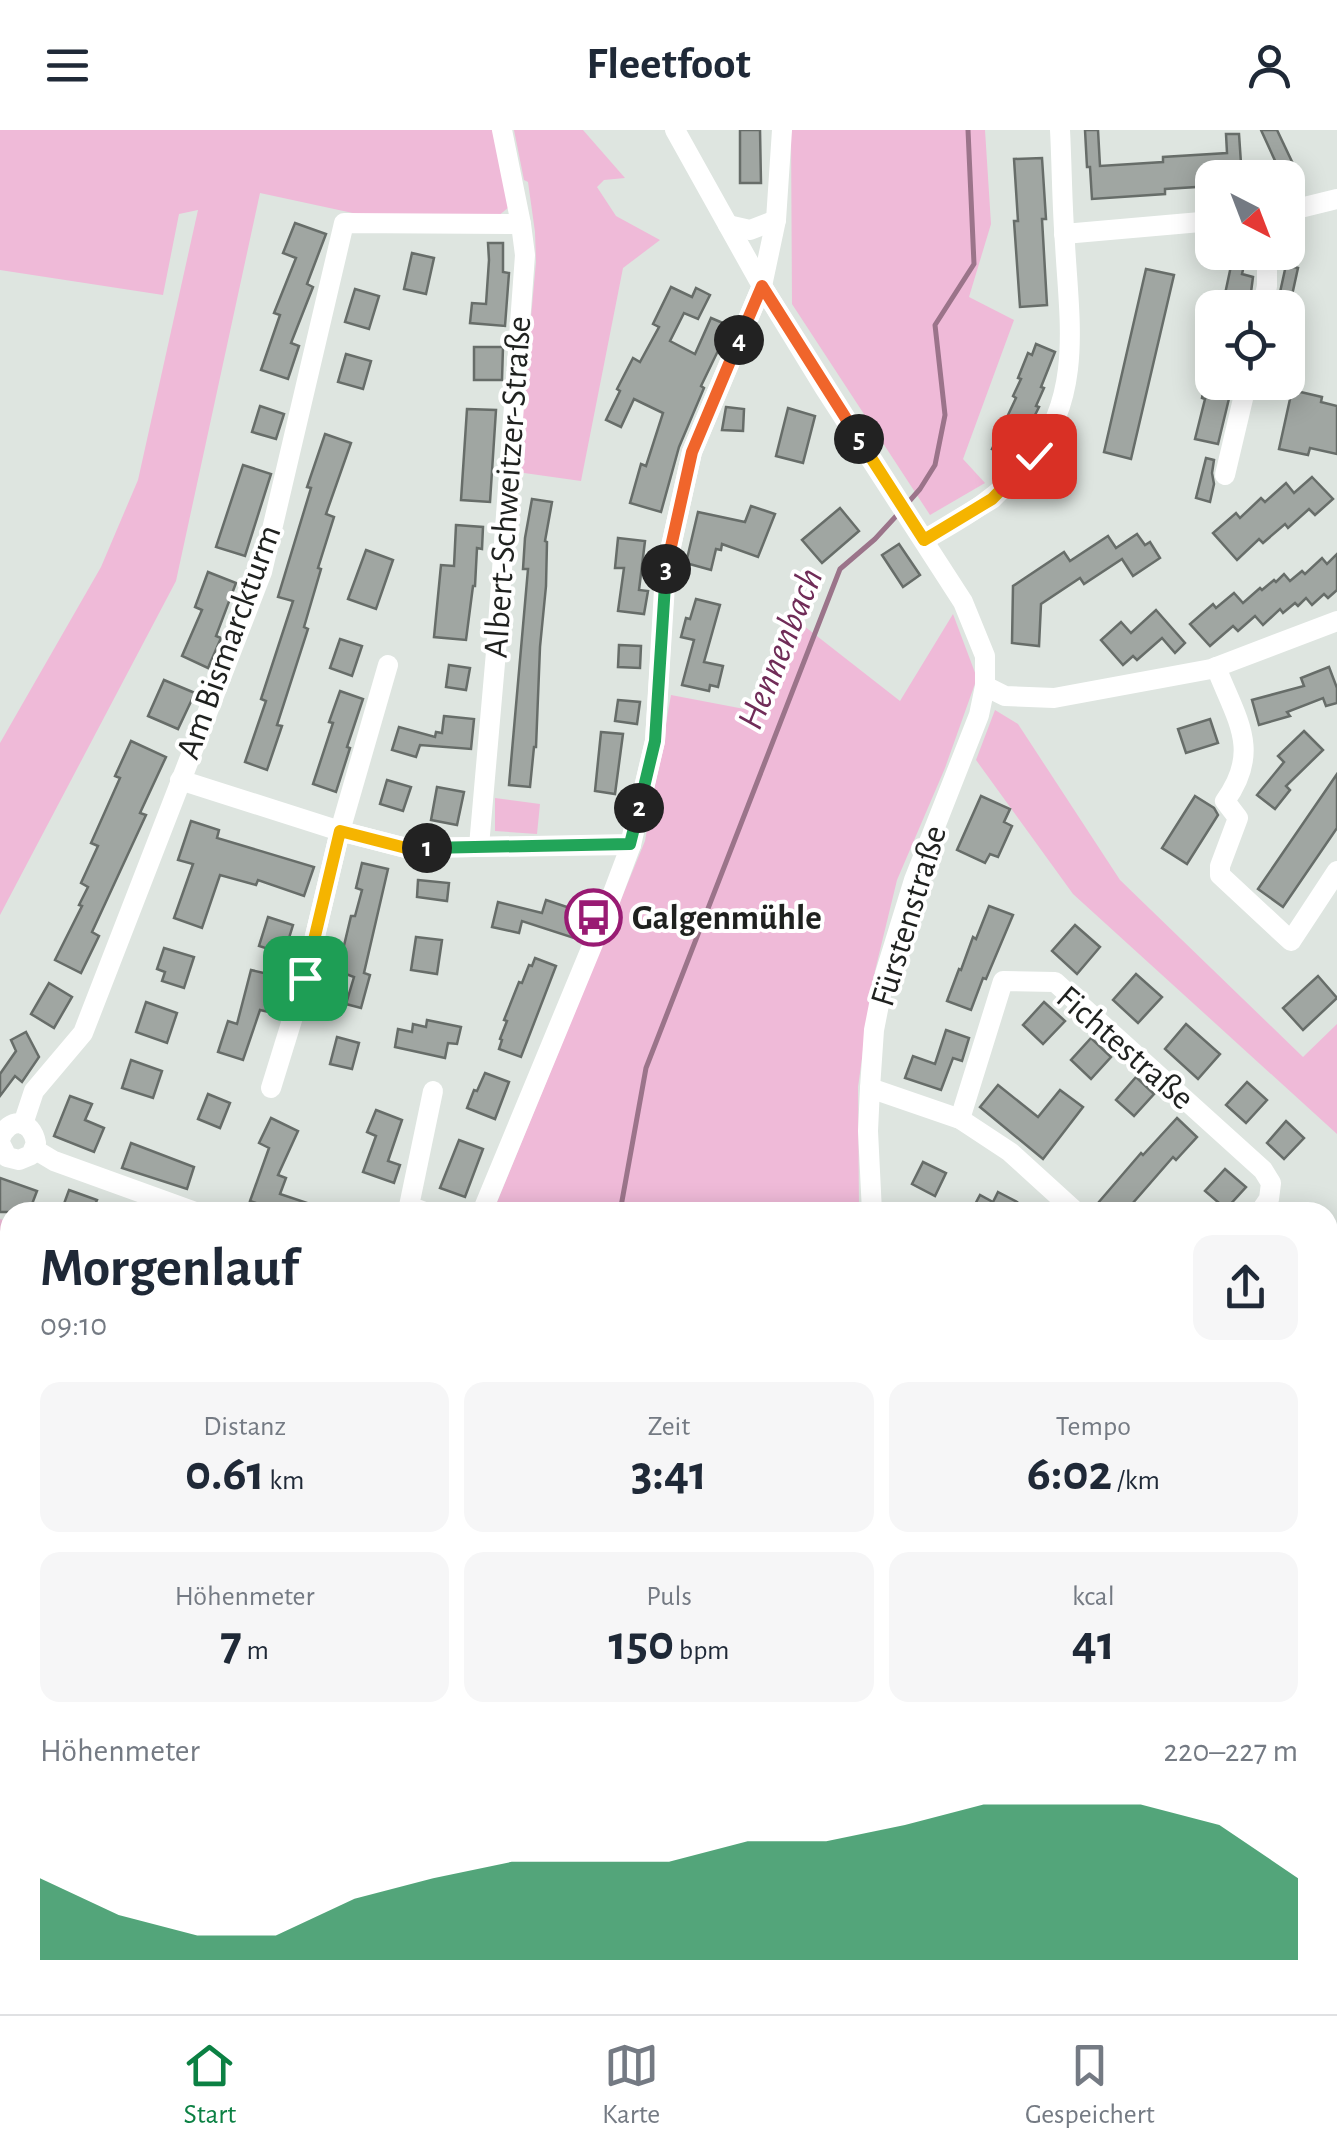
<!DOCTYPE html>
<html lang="de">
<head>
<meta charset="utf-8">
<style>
  body { margin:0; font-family:"Alegreya Sans",sans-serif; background:#f6f6f7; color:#1f2937; height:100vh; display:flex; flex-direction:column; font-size:38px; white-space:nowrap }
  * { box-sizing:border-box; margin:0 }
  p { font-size:32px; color:#747a83 }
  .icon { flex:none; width:55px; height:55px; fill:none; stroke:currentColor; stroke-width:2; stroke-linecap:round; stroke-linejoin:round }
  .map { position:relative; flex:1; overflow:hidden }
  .details { position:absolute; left:0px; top:1072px; width:1338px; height:812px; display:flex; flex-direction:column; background:#fff; border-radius:30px 30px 0 0; box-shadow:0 5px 25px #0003 }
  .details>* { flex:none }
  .needle { width:65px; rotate:138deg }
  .tools { position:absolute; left:1195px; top:30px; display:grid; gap:20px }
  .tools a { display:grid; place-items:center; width:110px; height:110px; border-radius:20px; background:#fff; box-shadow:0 5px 25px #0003; font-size:50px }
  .pin { position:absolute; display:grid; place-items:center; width:85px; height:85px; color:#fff; margin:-42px; border-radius:20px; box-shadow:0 5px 15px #0006 }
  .km { position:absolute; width:50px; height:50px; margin:-25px; border-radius:50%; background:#222; color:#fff; font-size:28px; line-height:50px; text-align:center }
  .round { display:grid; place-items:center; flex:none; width:105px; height:105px; border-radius:20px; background:#f6f6f7 }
  .head { display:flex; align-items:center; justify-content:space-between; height:170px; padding:0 40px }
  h1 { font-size:55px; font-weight:700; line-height:75px }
  .metrics { display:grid; grid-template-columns:repeat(3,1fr); gap:15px; height:170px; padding:10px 40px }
  .metrics div { display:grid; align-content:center; border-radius:20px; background:#f6f6f7; text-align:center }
  .metrics b { font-size:50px; font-weight:700 }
  .metrics small { font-size:28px; font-weight:400 }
  .metrics p { font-size:28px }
  .chart { height:280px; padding:20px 40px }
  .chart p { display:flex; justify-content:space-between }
  .chart svg { width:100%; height:180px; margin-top:10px; fill:#0b8043; opacity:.7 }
  header { display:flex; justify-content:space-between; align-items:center; height:130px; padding:0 40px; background:#fff; font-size:45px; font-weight:700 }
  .tab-bar { display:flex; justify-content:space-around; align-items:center; height:140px; border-top:2px solid #e0e1e3; background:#fff; font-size:28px; color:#747a83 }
  .tab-bar a { display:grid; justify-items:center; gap:5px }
  .tab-bar .active { color:#0b8043 }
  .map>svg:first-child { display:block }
  .green { fill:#efbad8 }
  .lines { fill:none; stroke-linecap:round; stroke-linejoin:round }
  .stream { stroke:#9b748a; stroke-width:5 }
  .building { fill:#a0a6a2; stroke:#676d69; stroke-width:2.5 }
  .minor { stroke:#fff; stroke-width:20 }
  .split-1-casing { stroke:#fff; stroke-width:20 }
  .split-2-casing { stroke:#fff; stroke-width:20 }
  .split-3-casing { stroke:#fff; stroke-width:20 }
  .split-4-casing { stroke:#fff; stroke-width:20 }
  .split-5-casing { stroke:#fff; stroke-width:20 }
  .split-6-casing { stroke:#fff; stroke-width:20 }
  .split-1 { stroke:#f5b400; stroke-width:12 }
  .split-2 { stroke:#22a559; stroke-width:12 }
  .split-3 { stroke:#22a559; stroke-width:12 }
  .split-4 { stroke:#f0652b; stroke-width:12 }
  .split-5 { stroke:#f0652b; stroke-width:12 }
  .split-6 { stroke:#f5b400; stroke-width:12 }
  .labels { text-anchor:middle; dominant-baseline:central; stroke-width:8; stroke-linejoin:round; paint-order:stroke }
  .street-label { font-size:35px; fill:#1f211f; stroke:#fff }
  .poi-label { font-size:35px; font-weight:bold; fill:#1f211f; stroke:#fff; text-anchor:start }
  .water-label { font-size:38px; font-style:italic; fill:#702c58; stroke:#fff }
</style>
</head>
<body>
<header><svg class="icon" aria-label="menu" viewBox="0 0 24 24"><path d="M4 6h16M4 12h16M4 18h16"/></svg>Fleetfoot<svg class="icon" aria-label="person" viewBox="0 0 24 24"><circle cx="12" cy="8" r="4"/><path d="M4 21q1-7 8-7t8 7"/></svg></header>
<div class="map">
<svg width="1337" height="1884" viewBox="0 0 1337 1884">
  <rect width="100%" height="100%" fill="#dee5e0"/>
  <g class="green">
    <path d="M0,0h493l16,77 -12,10 -135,-2 -102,-22 -84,388 -176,334v-172l101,-176 37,-87 60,-270 -19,4 -16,81 -163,-25z"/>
    <path d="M514,0h69l42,48 -21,2 -7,7 19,29 44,24 -37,28 -42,213 -64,-9 19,-210 -1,-30 -7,-50 -4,-2z"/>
    <path d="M791,0h194l6,94 -22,73 45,23 -51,139 22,24 -55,32 -138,-211z"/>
    <path d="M953,484l24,64 -32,90 -48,112 -24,99 -15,108 1,125h-366l152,-371 26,-146 89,17 39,-90 101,79z"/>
    <path d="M995,580l23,14 102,156 183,177 34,-33v110l-264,-240 -97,-134z"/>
    <path d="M495,668l45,6 -3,30 -42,-3z"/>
    <path d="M0,1089l10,3v65l-4,9 4,1v547l-10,2z"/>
    <path d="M555,1875h526l6,9h-524z"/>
  </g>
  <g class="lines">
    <g class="stream">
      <path d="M905,376l15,-17 15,-24 10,-50 -10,-90 39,-61 -6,-134"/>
      <path d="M620,1082l26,-144 194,-499 35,-30 23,-25"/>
      <path d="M601,1875l6,9"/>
    </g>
  </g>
  <g class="building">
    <path d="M740,0h20l1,53h-21z"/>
    <path d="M1085,0h13l2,36 63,-4v-5l64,-4 -1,-19h13l3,44h-30v8l-47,3v5l-73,5 -2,-32h-3z"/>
    <path d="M1261,0h16l26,55 -15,7v-14h-5z"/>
    <path d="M1042,28l4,61h-4l5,86 -27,2 -6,-86h4l-4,-62z"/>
    <path d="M295,93l31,11 -19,50 6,3 -22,56 8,3 -11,33 -27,-9 19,-55 -6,-2 22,-55 -13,-5z"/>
    <path d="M488,113h15v29l6,1 -4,53 -35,-3 2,-20 14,1 3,-44z"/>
    <path d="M1234,122h13l-5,22 11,3 -4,31h-27z"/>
    <path d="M412,123l22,5 -8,36 -22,-5z"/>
    <path d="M1286,135l12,3 -9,41 -12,-3z"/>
    <path d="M1146,139l28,6 -43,184 -27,-7z"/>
    <path d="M671,157l21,10 4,-9 14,7 -12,24 -14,-6 -14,28 25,13 16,-36 19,8 -29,60 3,2 -25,59 -18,65 -31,-9 11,-39 5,2 17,-53 -29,-14 -13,28 -15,-7 14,-29 -3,-2 16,-31 7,4 19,-35 -6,-3z"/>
    <path d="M355,159l24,7 -10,33 -24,-7z"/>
    <path d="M1036,214l19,8 -14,35 3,1 -8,18 3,1 -17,34 -3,-1 -7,17 -20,-8 24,-51 -3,-2 8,-17 -3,-1 10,-25 4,2z"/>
    <path d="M474,217h29l-1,33h-28z"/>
    <path d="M346,224l25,7 -8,28 -25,-7z"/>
    <path d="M1205,252h28l-15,62 -23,-5 10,-40 -3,-1z"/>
    <path d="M1292,260l30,7 -1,5 16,4v48l-27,-6 -2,7 -29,-6z"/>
    <path d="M260,276l24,8 -8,25 -24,-7z"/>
    <path d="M726,277l18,2 -1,22 -21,-1z"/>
    <path d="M788,278l27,8 -12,47 -27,-7z"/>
    <path d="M467,279l29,1 -6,92 -29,-2z"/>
    <path d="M325,304l26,9 -25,71 8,3 -16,51 3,1 -17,58 4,2 -31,96 5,1 -15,44 -22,-8 21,-61 -5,-2 32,-98 -15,-4 33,-109 -4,-1z"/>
    <path d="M1206,328l8,2 -2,13 2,11 -4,18 -14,-4z"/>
    <path d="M243,335l28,9 -26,82 -29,-9z"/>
    <path d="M1312,347l21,22 -18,16 -6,-6 -21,19 -3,-4 -22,19 -4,-4 -22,21 -24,-27 23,-20 4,5 21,-20 4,4 21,-19 8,10z"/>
    <path d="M532,369l20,3 -7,39 2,1 -1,44 -6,61 -4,100h-2l-4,40 -21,-2 19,-216h-5l2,-31z"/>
    <path d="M751,376l24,8 -17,43 -36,-13 -1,6 -5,-1 -5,21 -25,-7 12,-51 47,10z"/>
    <path d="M840,378l19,23 -37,32 -20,-23z"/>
    <path d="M456,395l27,2 -1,22 -5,-1 -2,38h-2l-7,54 -32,-3 7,-72 13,1z"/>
    <path d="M1137,404l8,11 5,-3 10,16 -27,18 -11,-17 -38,25 -4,-6 -39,26 -2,42 -27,-3 1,-57 51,-34 6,9 38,-25 8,12z"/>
    <path d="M618,408l27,3 -6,49 9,1 -4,23 -26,-3 6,-43h-9z"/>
    <path d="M899,414l21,31 -17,12 -21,-32z"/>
    <path d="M366,420l27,10 -17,49 -28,-10z"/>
    <path d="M1337,424v36l-9,8 -4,-4 -12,11 -6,-7 -8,8 -3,-3 -12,10 -3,-4 -17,16 -8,-9 -17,15 -5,-5 -23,20 -20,-22 23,-20 3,4 18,-15 9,10 17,-15 2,2 12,-10 2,2 8,-8 6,7 12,-10 3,3 17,-16 5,6z"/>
    <path d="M208,442l28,11 -20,53 5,2 -13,30 -26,-12 20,-46 -7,-3z"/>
    <path d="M696,469l24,6 -16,57 19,4 -5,21 -8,-2 -1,6 -27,-6 12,-45 -13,-3 5,-19 4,1z"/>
    <path d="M1156,480l29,33 -10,10 -13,-15 -25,22 -4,-4 -10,9 -22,-25 20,-18 10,11z"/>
    <path d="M340,509l22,7 -10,30 -22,-8z"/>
    <path d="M619,515l22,1 -1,22 -22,-1z"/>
    <path d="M449,535l21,3 -4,22 -20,-3z"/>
    <path d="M1329,537l8,21v15l-11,3 -3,-8 -36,14 3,4 -31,9 -7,-25 52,-14 -3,-8z"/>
    <path d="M164,550l31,13 -17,36 -30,-13z"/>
    <path d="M340,561l23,8 -16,48 3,1 -14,44 -23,-8 20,-61 -4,-1z"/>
    <path d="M618,570l22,2 -3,22 -22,-3z"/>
    <path d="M444,586l30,3 -3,30 -51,-4 -4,12 -24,-7 7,-23 36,10 1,-5 6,1z"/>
    <path d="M1210,589l8,24 -32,10 -8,-24z"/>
    <path d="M1304,601l19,19 -37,36 4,4 -15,19 -18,-14 27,-33 -6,-6z"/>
    <path d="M601,602l22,2 -8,60 -20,-3z"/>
    <path d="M131,611l35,16 -26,56 6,2 -54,117 7,4 -18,37 -26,-13 27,-54 -3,-1 9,-18 -7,-4 17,-37 -7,-3 29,-65 -5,-2z"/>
    <path d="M1337,644v54l-54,79 -25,-18z"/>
    <path d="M387,650l24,7 -8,24 -23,-7z"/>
    <path d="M437,657l27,5 -7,33 -26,-5z"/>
    <path d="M981,666l29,13 -6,13 8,4 -14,31 -8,-3 -5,9 -28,-13z"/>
    <path d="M1195,666l19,12 4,7 -31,49 -25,-16z"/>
    <path d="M191,691l28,9 -2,8 97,29 -10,29 -46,-16 -2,5 -36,-10 -18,53 -28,-10 19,-54 -15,-4z"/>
    <path d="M362,733l26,6 -24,104 6,2 -9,33 -15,-4 8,-27 -16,-6 13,-55h4l7,-26 -6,-2z"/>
    <path d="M418,750l31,3 -2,18 -30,-4z"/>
    <path d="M546,770l36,12 -8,26 -52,-17 -3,12 -27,-6 6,-25 44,11z"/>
    <path d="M989,776l24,9 -27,64 -3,-1 -12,32 -24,-9 12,-32 2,1 12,-33 3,2z"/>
    <path d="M268,787l25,8 -9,29 -25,-8z"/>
    <path d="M1075,795l25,22 -23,27 -25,-23z"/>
    <path d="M416,807l26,3 -5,34 -26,-4z"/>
    <path d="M164,818l30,9 -10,31 -22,-7 3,-9 -8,-3z"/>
    <path d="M535,828l21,8 -35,91 -22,-8 3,-9 -2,-1 7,-18 -3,-1 15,-38 3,1 7,-18 3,1z"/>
    <path d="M251,840l26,6v6l-8,30 -9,-2 -17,50 -25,-8 10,-31 9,3z"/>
    <path d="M1136,844l26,23 -24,26 -25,-23z"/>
    <path d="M1318,846l19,22 -34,32 -20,-22z"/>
    <path d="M49,853l23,14 -18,31 -23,-14z"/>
    <path d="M146,872l31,11 -10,30 -31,-11z"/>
    <path d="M1044,872l21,19 -22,23 -20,-19z"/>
    <path d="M427,890l34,7 -4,17 -9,-1 -3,15 -50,-11 3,-18 14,3 1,-8 13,3z"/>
    <path d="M1186,894l34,30 -22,25 -33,-30z"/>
    <path d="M946,900l23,8 -7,23 -9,-3 -12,32 -36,-12 8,-22 22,8z"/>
    <path d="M26,902l13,25 -17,25 -7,-6 -15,20v-22l16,-23 -5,-11z"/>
    <path d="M337,907l22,6 -7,26 -22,-5z"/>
    <path d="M1091,908l20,19 -20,22 -20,-19z"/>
    <path d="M131,930l31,11 -9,27 -31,-10z"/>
    <path d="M485,943l24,9 -14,37 -28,-11 7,-18 3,1z"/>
    <path d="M1136,947l18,17 -20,22 -18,-16z"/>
    <path d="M1247,952l20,18 -21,23 -20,-18z"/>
    <path d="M998,955l40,32 22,-27 23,17 -40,52 -63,-52z"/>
    <path d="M208,964l22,9 -10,25 -22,-9z"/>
    <path d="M70,966l22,8 -7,16 19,8 -10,24 -40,-16z"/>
    <path d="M376,980l26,10 -14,41 12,4 -6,18 -31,-11 13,-36 -9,-4z"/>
    <path d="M271,988l27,13 -20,44 8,3 -6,16 48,16 -1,2h-45l-32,-11 19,-53 -10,-5z"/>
    <path d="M1177,988l20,19 -21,23 -3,-3 -48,55h-16l-11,-9 43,-50 2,2z"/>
    <path d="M1286,991l18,17 -20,21 -17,-16z"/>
    <path d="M459,1010l24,9 -18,48 -25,-9z"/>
    <path d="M131,1013l63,24 -7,22 -65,-21z"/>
    <path d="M923,1032l23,11 -11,23 -23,-12z"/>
    <path d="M1225,1039l21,18 -20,22 -21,-18z"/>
    <path d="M0,1048l37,13 -8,21h-29z"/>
    <path d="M69,1060l28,10 -5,12h-31z"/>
    <path d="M998,1062l19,10 -5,10h-41l9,-17 13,7z"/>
  </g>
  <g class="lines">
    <g class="minor">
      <path d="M675,0l87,156 62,101 139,215 22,54v30l-6,29 -65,165 -29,94 -11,56 -4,58 -2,43 4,81"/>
      <path d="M1288,81l49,-12"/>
      <path d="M728,95l22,5 26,-10"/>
      <path d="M1064,104l148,-13"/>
      <path d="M1262,178l5,-22v-34"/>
      <path d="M1225,345l22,-93"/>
      <path d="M924,410c41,-23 79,-45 109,-83 50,-63 36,-138 32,-213 -3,-38 -3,-76 -5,-114"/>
      <path d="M1216,537c20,52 46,83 9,134l13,17 -18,48v9l71,66 46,-70"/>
      <path d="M985,556l20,10 49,2 157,-29 126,-48"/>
      <path d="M180,650l160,51 66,17 225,-3"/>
      <path d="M479,716l17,-194 29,-397 -4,-31 -19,-94"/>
      <path d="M271,958l34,-110 35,-147 48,-166"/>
      <path d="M870,958l90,31 50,33 66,60"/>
      <path d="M960,989l43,-138 52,1 208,188 8,13 -2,16 -9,13"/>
      <path d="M23,994l11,-33 49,-58 179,-461 82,-349 177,1"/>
      <path d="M0,1009c9,-23 32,-20 36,4l-5,12 -12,5 -12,-3 -7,-14"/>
      <path d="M34,1019l20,12 141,51"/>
      <path d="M425,1082l-16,-6 24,-115"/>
      <path d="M482,1082l120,-290 29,-77 24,-104 10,-168 27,-121 70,-166 14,-66 6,-90"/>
      <path d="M1328,1293l9,7"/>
      <path d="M1328,1364l9,-13"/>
      <path d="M1328,1480l9,7"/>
      <path d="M1328,1629l9,9"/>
      <path d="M1328,1782l9,20"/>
      <path d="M0,1813l10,-6"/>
      <path d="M302,1875l6,9"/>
      <path d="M461,1875l6,9"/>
      <path d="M1116,1875l3,9"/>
      <path d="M225,1884l5,-9"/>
    </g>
  </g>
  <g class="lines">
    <defs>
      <path id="split-1" d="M305,848l35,-147 66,17h21"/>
      <path id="split-2" d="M427,718l203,-4 9,-36"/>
      <path id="split-3" d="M639,678l16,-67 11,-172"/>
      <path id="split-4" d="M666,439l26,-117 47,-112"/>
      <path id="split-5" d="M739,210l23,-54 97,153"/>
      <path id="split-6" d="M859,309l65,101 68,-41 42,-43"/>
    </defs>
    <use href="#split-1" class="split-1-casing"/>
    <use href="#split-2" class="split-2-casing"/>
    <use href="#split-3" class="split-3-casing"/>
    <use href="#split-4" class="split-4-casing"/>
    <use href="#split-5" class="split-5-casing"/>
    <use href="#split-6" class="split-6-casing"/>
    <use href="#split-1" class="split-1"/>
    <use href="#split-2" class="split-2"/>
    <use href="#split-3" class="split-3"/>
    <use href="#split-4" class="split-4"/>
    <use href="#split-5" class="split-5"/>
    <use href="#split-6" class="split-6"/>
  </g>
  <defs>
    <symbol id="bus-ring" viewBox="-11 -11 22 22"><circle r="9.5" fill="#fff" stroke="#991b73" stroke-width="1.5"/><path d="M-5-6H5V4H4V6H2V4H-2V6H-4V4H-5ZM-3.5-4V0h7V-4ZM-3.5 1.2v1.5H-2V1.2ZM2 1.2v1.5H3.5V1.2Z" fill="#991b73"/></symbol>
  </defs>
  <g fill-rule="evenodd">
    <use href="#bus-ring" x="562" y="756" width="63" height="63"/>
  </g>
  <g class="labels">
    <g class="street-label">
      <text transform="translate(508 357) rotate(-86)">Albert-Schweitzer-Straße</text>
      <text transform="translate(229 512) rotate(-70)">Am Bismarckturm</text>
      <text transform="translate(909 786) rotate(-73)">Fürstenstraße</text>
      <text transform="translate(1125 918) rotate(41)">Fichtestraße</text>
    </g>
    <g class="poi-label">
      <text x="632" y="788">Galgenmühle</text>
    </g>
    <g class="water-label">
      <text transform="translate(781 519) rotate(-68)">Hennenbach</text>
    </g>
  </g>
</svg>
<div class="tools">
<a><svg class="needle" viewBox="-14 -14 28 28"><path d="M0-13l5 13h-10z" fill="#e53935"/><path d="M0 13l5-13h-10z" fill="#747a83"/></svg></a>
<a><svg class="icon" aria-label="locate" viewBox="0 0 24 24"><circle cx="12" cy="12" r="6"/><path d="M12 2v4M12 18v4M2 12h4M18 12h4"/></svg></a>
</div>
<div class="pin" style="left:305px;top:848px;background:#1e9e55"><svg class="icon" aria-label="arrive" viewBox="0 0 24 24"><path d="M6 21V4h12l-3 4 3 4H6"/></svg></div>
<div class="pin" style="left:1034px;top:326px;background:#d93025"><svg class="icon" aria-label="check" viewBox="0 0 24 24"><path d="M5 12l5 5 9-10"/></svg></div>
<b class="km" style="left:427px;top:718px">1</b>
<b class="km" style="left:639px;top:678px">2</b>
<b class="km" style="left:666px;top:439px">3</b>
<b class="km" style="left:739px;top:210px">4</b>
<b class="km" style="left:859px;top:309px">5</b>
<section class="details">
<div class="head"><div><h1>Morgenlauf</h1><p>09:10</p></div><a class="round"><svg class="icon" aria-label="share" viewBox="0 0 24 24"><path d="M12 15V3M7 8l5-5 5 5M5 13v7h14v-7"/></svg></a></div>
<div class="metrics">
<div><p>Distanz</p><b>0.61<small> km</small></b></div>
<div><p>Zeit</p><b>3:41</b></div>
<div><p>Tempo</p><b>6:02<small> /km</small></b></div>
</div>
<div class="metrics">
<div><p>Höhenmeter</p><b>7<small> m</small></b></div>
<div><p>Puls</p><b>150<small> bpm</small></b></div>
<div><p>kcal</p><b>41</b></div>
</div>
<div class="chart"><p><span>Höhenmeter</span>220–227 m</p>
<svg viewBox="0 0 160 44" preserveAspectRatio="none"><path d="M0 44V24L10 33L20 38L30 38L40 29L50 24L60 20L70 20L80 20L90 15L100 15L110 11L120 6L130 6L140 6L150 11L160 24V44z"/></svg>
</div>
</section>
</div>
<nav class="tab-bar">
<a class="active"><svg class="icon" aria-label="home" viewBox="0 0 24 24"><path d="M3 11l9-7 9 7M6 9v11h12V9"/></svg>Start</a>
<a><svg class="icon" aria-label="map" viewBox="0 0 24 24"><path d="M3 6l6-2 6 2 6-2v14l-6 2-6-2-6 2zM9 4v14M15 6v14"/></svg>Karte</a>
<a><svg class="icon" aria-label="saved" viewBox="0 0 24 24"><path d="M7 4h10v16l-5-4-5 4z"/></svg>Gespeichert</a>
</nav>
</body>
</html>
